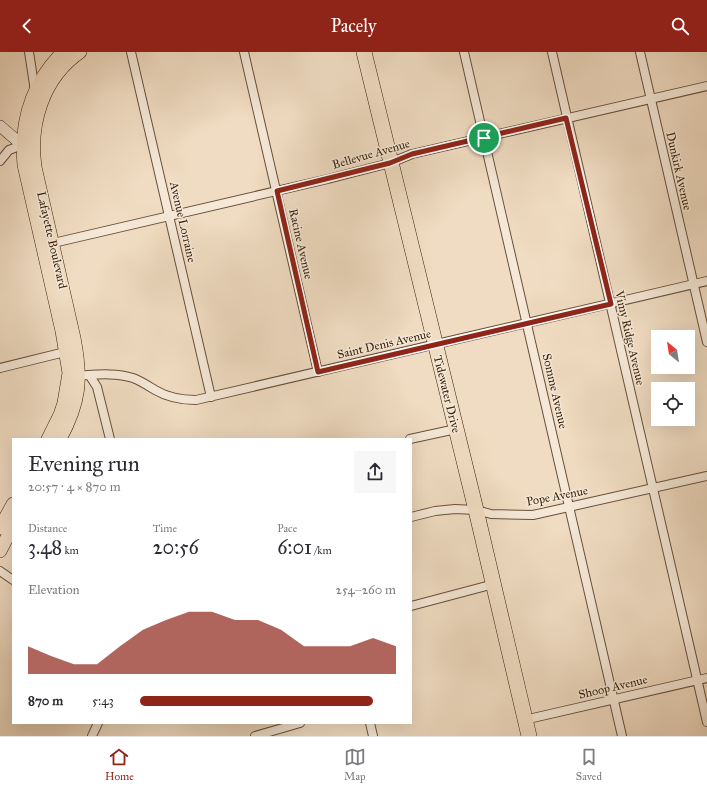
<!DOCTYPE html>
<html lang="en">
<head>
<meta charset="utf-8">
<style>
  body { margin:0; font-family:"IM FELL Great Primer",serif; background:#f7f7f7; color:#2b2b33; height:100vh; display:flex; flex-direction:column; font-size:15px; white-space:nowrap }
  * { box-sizing:border-box; margin:0 }
  p { font-size:13px; color:#7c7c81 }
  .icon { flex:none; width:22px; height:22px; fill:none; stroke:currentColor; stroke-width:2; stroke-linecap:round; stroke-linejoin:round }
  .map { position:relative; flex:1; overflow:hidden }
  .side { position:absolute; left:12px; top:386px; width:400px; height:286px; display:flex; flex-direction:column; background:#fff; border-radius:0px; box-shadow:0 4px 16px #0002 }
  .side>* { flex:none }
  .needle { width:26px; rotate:330deg }
  .fabs { position:absolute; left:651px; top:278px; display:grid; gap:8px }
  .fabs a { display:grid; place-items:center; width:44px; height:44px; border-radius:0px; background:#fff; box-shadow:0 4px 16px #0002; font-size:20px }
  .pin { position:absolute; display:grid; place-items:center; width:34px; height:34px; color:#fff; margin:-17px; border:2px solid #fff; border-radius:50%; box-shadow:0 1px 4px #0007 }
  .round { display:grid; place-items:center; flex:none; width:42px; height:42px; border-radius:0px; background:#f7f7f7 }
  .overview { display:flex; align-items:center; justify-content:space-between; height:68px; padding:0 16px }
  h1 { font-size:22px; font-weight:600; line-height:30px }
  .figures { display:grid; grid-template-columns:repeat(3,1fr); gap:6px; height:68px; padding:4px 16px }
  .figures div { display:grid; align-content:center }
  .figures b { font-size:20px; font-weight:600 }
  .figures small { font-size:11px; font-weight:400 }
  .figures p { font-size:11px }
  .chart { height:112px; padding:8px 16px }
  .chart p { display:flex; justify-content:space-between }
  .chart svg { width:100%; height:72px; margin-top:4px; fill:#8f2418; opacity:.7 }
  ul { padding:0 16px; list-style:none; font-size:13px }
  li { display:grid; grid-template-columns:64px 48px 1fr; align-items:center; height:30px }
  li i { height:10px; border-radius:5px; background:#8f2418 }
  header { display:flex; justify-content:space-between; align-items:center; height:52px; padding:0 16px; background:#8f2418; color:#fff; font-size:18px; font-weight:600 }
  .tab-bar { display:flex; justify-content:space-around; align-items:center; height:56px; border-top:1px solid #e1e1e2; background:#fff; font-size:11px; color:#7c7c81 }
  .tab-bar a { display:grid; justify-items:center; gap:2px }
  .tab-bar .selected { color:#8f2418 }
  .map>svg:first-child { display:block }
  .lines { fill:none; stroke-linecap:round; stroke-linejoin:round }
  .street-casing { stroke:#67503a; stroke-width:10 }
  .secondary-casing { stroke:#39220c; stroke-width:12 }
  .primary-casing { stroke:#39220c; stroke-width:14 }
  .highway-casing { stroke:#39220c; stroke-width:16 }
  .street { stroke:#f5e8d7; stroke-width:8 }
  .secondary { stroke:#f5e8d7; stroke-width:11 }
  .primary { stroke:#f0dcc2; stroke-width:13 }
  .highway { stroke:#f0dcc2; stroke-width:15 }
  .route-casing { stroke:#fff; stroke-width:8 }
  .route { stroke:#8f2418; stroke-width:5 }
  .labels { text-anchor:middle; dominant-baseline:central; stroke-width:3; stroke-linejoin:round; paint-order:stroke }
  .street-label { font-size:12px; fill:#39220c; stroke:#f5e8d7 }
</style>
</head>
<body>
<header><svg class="icon" aria-label="back" viewBox="0 0 24 24"><path d="M15 5l-7 7 7 7"/></svg>Pacely<svg class="icon" aria-label="search" viewBox="0 0 24 24"><circle cx="10" cy="10" r="6"/><path d="M15 15l6 6"/></svg></header>
<div class="map">
<svg width="707" height="684" viewBox="0 0 707 684">
  <rect width="100%" height="100%" fill="#f0dcc2"/>
  <filter id="stains"><feTurbulence type="fractalNoise" baseFrequency=".005" numOctaves="4"/><feColorMatrix values="0 0 0 0 .2 0 0 0 0 .09 0 0 0 0 .02 0 0 0 .5 -.17"/></filter>
  <radialGradient id="worn" r=".72"><stop offset=".6" stop-color="#630" stop-opacity="0"/><stop offset="1" stop-color="#630" stop-opacity=".3"/></radialGradient>
  <g class="lines">
    <defs>
      <g id="street">
        <path d="M29,0l6,39"/>
        <path d="M131,0l80,345"/>
        <path d="M244,0l74,320"/>
        <path d="M464,0l158,684"/>
        <path d="M552,0l155,670"/>
        <path d="M640,0l67,290"/>
        <path d="M0,109l9,-11 13,-5"/>
        <path d="M49,192l279,-65 62,-16 22,-9 295,-68"/>
        <path d="M0,316l69,-17"/>
        <path d="M75,324c19,-1 39,-4 58,2 8,3 14,7 22,12 12,7 26,10 41,10l511,-119"/>
        <path d="M90,324l7,11 13,52"/>
        <path d="M410,387l46,-10"/>
        <path d="M411,465l24,-6 20,-2 21,1 15,4 42,1 174,-39"/>
        <path d="M0,519l13,9"/>
        <path d="M411,554l83,-22"/>
        <path d="M524,668l183,-42"/>
        <path d="M370,671l3,13"/>
        <path d="M92,684l6,-13"/>
        <path d="M255,684l45,-13"/>
      </g>
      <path id="secondary" d="M0,74l28,24"/>
      <g id="primary">
        <path d="M48,387l12,-24 4,-12 5,-30 -7,-42 -38,-166c-4,-44 7,-81 39,-113"/>
        <path d="M60,387c20,-37 22,-60 14,-101l-39,-171c-6,-44 8,-89 45,-115"/>
        <path d="M0,476l13,-24"/>
        <path d="M0,499l13,-25"/>
      </g>
      <path id="highway" d="M364,0l112,458 53,226"/>
    </defs>
    <use href="#street" class="street-casing"/>
    <use href="#secondary" class="secondary-casing"/>
    <use href="#primary" class="primary-casing"/>
    <use href="#highway" class="highway-casing"/>
    <use href="#street" class="street"/>
    <use href="#secondary" class="secondary"/>
    <use href="#primary" class="primary"/>
    <use href="#highway" class="highway"/>
  </g>
  <g class="lines">
    <defs>
      <path id="route" d="M566,66l45,186 -293,68 -41,-181 113,-28 22,-9z"/>
    </defs>
    <use href="#route" class="route-casing"/>
    <use href="#route" class="route"/>
  </g>
  <g class="labels">
    <g class="street-label">
      <text transform="translate(371 102) rotate(-16)">Bellevue Avenue</text>
      <text transform="translate(679 119) rotate(77)">Dunkirk Avenue</text>
      <text transform="translate(183 170) rotate(77)">Avenue Lorraine</text>
      <text transform="translate(52 188) rotate(77)">Lafayette Boulevard</text>
      <text transform="translate(301 192) rotate(77)">Racine Avenue</text>
      <text transform="translate(630 286) rotate(77)">Vimy Ridge Avenue</text>
      <text transform="translate(384 292) rotate(-13)">Saint Denis Avenue</text>
      <text transform="translate(555 339) rotate(77)">Somme Avenue</text>
      <text transform="translate(447 342) rotate(76)">Tidewater Drive</text>
      <text transform="translate(557 444) rotate(-11)">Pope Avenue</text>
      <text transform="translate(613 635) rotate(-13)">Shoop Avenue</text>
    </g>
  </g>
  <rect width="100%" height="100%" filter="url(#stains)"/>
  <rect width="100%" height="100%" fill="url(#worn)"/>
</svg>
<div class="fabs">
<a><svg class="needle" viewBox="-14 -14 28 28"><path d="M0-13l5 13h-10z" fill="#e53935"/><path d="M0 13l5-13h-10z" fill="#7c7c81"/></svg></a>
<a><svg class="icon" aria-label="locate" viewBox="0 0 24 24"><circle cx="12" cy="12" r="6"/><path d="M12 2v4M12 18v4M2 12h4M18 12h4"/></svg></a>
</div>
<div class="pin" style="left:484px;top:86px;background:#1e9e55"><svg class="icon" aria-label="arrive" viewBox="0 0 24 24"><path d="M6 21V4h12l-3 4 3 4H6"/></svg></div>
<section class="side">
<div class="overview"><div><h1>Evening run</h1><p>20:57 · 4 × 870 m</p></div><a class="round"><svg class="icon" aria-label="share" viewBox="0 0 24 24"><path d="M12 15V3M7 8l5-5 5 5M5 13v7h14v-7"/></svg></a></div>
<div class="figures">
<div><p>Distance</p><b>3.48<small> km</small></b></div>
<div><p>Time</p><b>20:56</b></div>
<div><p>Pace</p><b>6:01<small> /km</small></b></div>
</div>
<div class="chart"><p><span>Elevation</span>254–260 m</p>
<svg viewBox="0 0 160 44" preserveAspectRatio="none"><path d="M0 44V27L10 33L20 38L30 38L40 27L50 17L60 11L70 6L80 6L90 11L100 11L110 17L120 27L130 27L140 27L150 22L160 27V44z"/></svg>
</div>
<ul>
<li><b>870 m</b>5:43<i style="width:91%"></i></li>
</ul>
</section>
</div>
<nav class="tab-bar">
<a class="selected"><svg class="icon" aria-label="home" viewBox="0 0 24 24"><path d="M3 11l9-7 9 7M6 9v11h12V9"/></svg>Home</a>
<a><svg class="icon" aria-label="map" viewBox="0 0 24 24"><path d="M3 6l6-2 6 2 6-2v14l-6 2-6-2-6 2zM9 4v14M15 6v14"/></svg>Map</a>
<a><svg class="icon" aria-label="saved" viewBox="0 0 24 24"><path d="M7 4h10v16l-5-4-5 4z"/></svg>Saved</a>
</nav>
</body>
</html>
